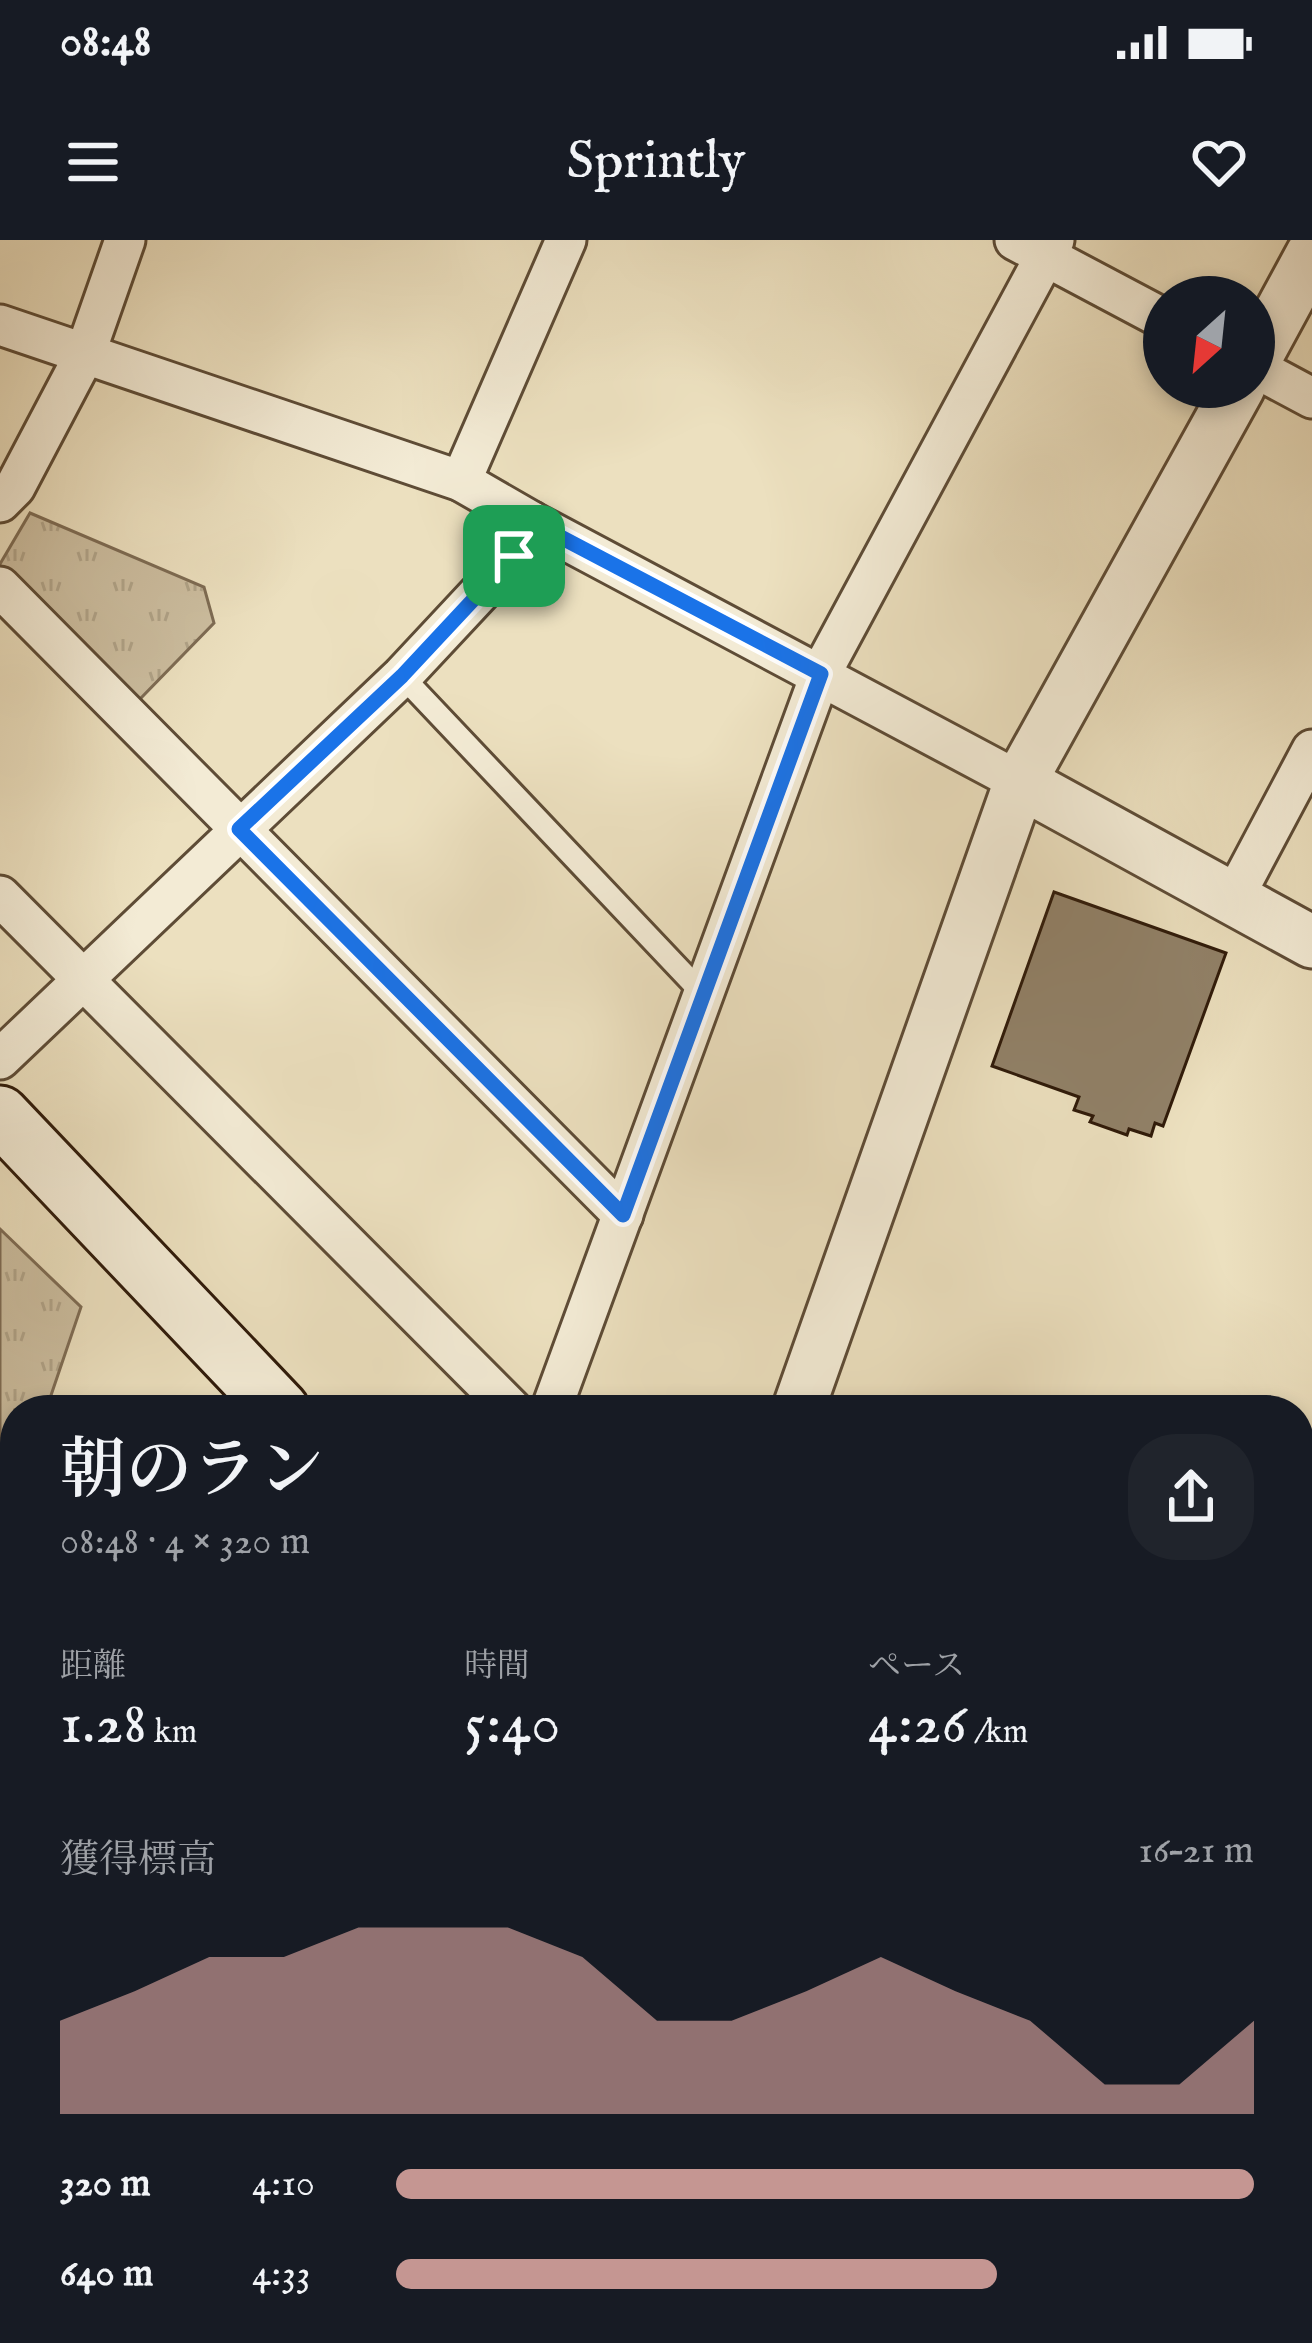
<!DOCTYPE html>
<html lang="ja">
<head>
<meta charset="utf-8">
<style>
  body { margin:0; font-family:"IM FELL English","Noto Serif JP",serif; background:#20242c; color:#f1f3f6; height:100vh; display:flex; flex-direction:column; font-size:45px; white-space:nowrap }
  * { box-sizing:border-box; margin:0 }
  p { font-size:39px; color:#9ea1a6 }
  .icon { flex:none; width:66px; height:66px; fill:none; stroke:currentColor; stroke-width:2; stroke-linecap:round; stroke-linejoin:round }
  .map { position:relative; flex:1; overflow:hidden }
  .side { position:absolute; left:0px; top:1155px; width:1314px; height:948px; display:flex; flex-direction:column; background:#171b24; border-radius:48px 48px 0 0; box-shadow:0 6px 18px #0003 }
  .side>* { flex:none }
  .needle { width:78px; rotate:207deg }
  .fabs { position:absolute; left:1143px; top:36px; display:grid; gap:24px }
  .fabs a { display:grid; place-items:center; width:132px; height:132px; border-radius:50%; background:#171b24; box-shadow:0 6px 18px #0003; font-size:60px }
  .pin { position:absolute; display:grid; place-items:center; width:102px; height:102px; color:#fff; margin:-51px; border-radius:24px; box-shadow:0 6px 18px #0006 }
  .round { display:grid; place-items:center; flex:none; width:126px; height:126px; border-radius:48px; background:#20242c }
  .head { display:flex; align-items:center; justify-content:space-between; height:204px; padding:0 60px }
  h1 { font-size:66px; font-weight:600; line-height:90px }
  .metrics { display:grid; grid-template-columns:repeat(3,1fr); gap:18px; height:204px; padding:12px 60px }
  .metrics div { display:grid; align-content:center }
  .metrics b { font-size:60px; font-weight:600 }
  .metrics small { font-size:33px; font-weight:400 }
  .metrics p { font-size:33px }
  .chart { height:336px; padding:24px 60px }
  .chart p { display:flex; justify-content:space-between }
  .chart svg { width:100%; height:216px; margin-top:12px; fill:#c59692; opacity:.7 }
  ul { padding:0 60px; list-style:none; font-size:39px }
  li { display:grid; grid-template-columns:192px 144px 1fr; align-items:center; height:90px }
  li i { height:30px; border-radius:15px; background:#c59692 }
  .status { display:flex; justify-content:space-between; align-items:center; height:84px; padding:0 60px; background:#171b24; direction:ltr }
  .status svg { height:33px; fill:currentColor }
  header { display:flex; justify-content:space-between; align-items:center; height:156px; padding:0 60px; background:#171b24; font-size:54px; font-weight:600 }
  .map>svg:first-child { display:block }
  .park { fill:url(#park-tufts); stroke:#7e6c54; stroke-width:3 }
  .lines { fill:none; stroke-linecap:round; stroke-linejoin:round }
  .stream { stroke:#7a6951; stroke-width:12 }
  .building { fill:#918168; stroke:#2f1a09; stroke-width:3 }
  .service-casing { stroke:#5e4c36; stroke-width:27 }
  .minor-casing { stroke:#5e4c36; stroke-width:45 }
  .tertiary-casing { stroke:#5e4c36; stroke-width:57 }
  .secondary-casing { stroke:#2f1a09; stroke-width:63 }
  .service { stroke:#f3ebd5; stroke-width:21 }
  .minor { stroke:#f3ebd5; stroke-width:39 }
  .tertiary { stroke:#f3ebd5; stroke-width:51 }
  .secondary { stroke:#f3ebd5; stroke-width:57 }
  .route-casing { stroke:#fff; stroke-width:24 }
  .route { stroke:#1a73e8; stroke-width:15 }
</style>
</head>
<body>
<div class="status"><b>08:48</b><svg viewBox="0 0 49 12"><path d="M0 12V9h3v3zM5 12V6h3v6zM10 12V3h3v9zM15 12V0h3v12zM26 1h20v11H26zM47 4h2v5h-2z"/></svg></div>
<header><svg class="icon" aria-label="menu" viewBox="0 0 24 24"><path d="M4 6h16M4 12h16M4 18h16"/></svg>Sprintly<svg class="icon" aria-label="heart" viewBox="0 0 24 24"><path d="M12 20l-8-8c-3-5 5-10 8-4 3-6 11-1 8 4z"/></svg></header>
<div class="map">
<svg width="1312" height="2103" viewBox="0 0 1312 2103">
  <defs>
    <pattern id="park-tufts" width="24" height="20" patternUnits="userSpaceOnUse" patternTransform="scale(3)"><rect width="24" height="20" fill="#ccbea0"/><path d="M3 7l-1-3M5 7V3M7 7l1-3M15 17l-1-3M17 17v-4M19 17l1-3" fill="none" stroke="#b0a388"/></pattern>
  </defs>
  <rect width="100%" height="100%" fill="#ece0bf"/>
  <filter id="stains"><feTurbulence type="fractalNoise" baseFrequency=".00167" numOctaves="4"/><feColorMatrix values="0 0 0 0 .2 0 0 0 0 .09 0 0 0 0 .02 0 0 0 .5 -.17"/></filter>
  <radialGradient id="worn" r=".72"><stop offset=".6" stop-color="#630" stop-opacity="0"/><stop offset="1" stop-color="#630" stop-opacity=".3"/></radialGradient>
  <g class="park">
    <path d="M30,273l174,74 10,36 -75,77 -139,-96v-40z"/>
    <path d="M0,989l81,78 -35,103h-31v90l-15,44z"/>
  </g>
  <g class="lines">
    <path class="stream" d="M495,2103l5,-15"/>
  </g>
  <g class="building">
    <path d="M1054,652l172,61 -63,173 -8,-3 -4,13 -22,-7 -2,6 -37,-13 3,-6 -19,-6 5,-13 -87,-31z"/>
    <path d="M510,2088h94l-6,15h-94z"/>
  </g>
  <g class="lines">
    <defs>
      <path id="service" d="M402,436l301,318"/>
      <g id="minor">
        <path d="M1015,0l149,79"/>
        <path d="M0,85l461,156 71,41"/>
        <path d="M1254,127l58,31"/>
        <path d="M461,241l105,-241"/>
        <path d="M0,262l15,-15 70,-133 40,-114"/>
        <path d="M0,347l623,628"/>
        <path d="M0,656l512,514"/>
        <path d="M1233,659l79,-149"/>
        <path d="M0,819l402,-383 112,-120 18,-34 488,260"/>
        <path d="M551,1170l270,-737 233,-433"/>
        <path d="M0,1485l15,6"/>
        <path d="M0,1763l15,6"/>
        <path d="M0,2048l15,6"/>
        <path d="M107,2088l41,15"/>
        <path d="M205,2103l6,-15"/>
      </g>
      <g id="tertiary">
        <path d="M1254,121l58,-107"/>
        <path d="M1020,542l292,160"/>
        <path d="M798,1170l222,-628 219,-395"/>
      </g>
      <g id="secondary">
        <path d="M0,875l280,295"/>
        <path d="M453,2103l6,-15"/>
      </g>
    </defs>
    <use href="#service" class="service-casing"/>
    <use href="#minor" class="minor-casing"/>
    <use href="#tertiary" class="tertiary-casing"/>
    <use href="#secondary" class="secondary-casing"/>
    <use href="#service" class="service"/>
    <use href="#minor" class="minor"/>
    <use href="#tertiary" class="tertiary"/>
    <use href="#secondary" class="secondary"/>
  </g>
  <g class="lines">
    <defs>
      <path id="route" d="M532,282l289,152 -198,541 -384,-386 163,-153 112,-120z"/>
    </defs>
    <use href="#route" class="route-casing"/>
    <use href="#route" class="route"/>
  </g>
  <rect width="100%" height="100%" filter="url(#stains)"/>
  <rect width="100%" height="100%" fill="url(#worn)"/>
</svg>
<div class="fabs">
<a><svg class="needle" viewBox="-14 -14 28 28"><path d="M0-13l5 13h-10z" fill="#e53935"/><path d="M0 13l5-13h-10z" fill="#9ea1a6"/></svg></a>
</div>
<div class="pin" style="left:514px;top:316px;background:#1e9e55"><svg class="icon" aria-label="arrive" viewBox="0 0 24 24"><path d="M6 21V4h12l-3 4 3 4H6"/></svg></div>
<section class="side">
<div class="head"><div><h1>朝のラン</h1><p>08:48 · 4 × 320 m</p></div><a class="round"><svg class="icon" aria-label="share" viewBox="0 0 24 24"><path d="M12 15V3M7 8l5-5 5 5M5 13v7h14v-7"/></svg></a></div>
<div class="metrics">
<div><p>距離</p><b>1.28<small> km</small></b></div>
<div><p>時間</p><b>5:40</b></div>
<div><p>ペース</p><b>4:26<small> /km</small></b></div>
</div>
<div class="chart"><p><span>獲得標高</span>16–21 m</p>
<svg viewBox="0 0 160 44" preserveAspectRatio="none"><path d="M0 44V25L10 19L20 12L30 12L40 6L50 6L60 6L70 12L80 25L90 25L100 19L110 12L120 19L130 25L140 38L150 38L160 25V44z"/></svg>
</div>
<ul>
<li><b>320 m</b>4:10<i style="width:100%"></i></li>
<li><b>640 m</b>4:33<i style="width:70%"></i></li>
</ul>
</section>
</div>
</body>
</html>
